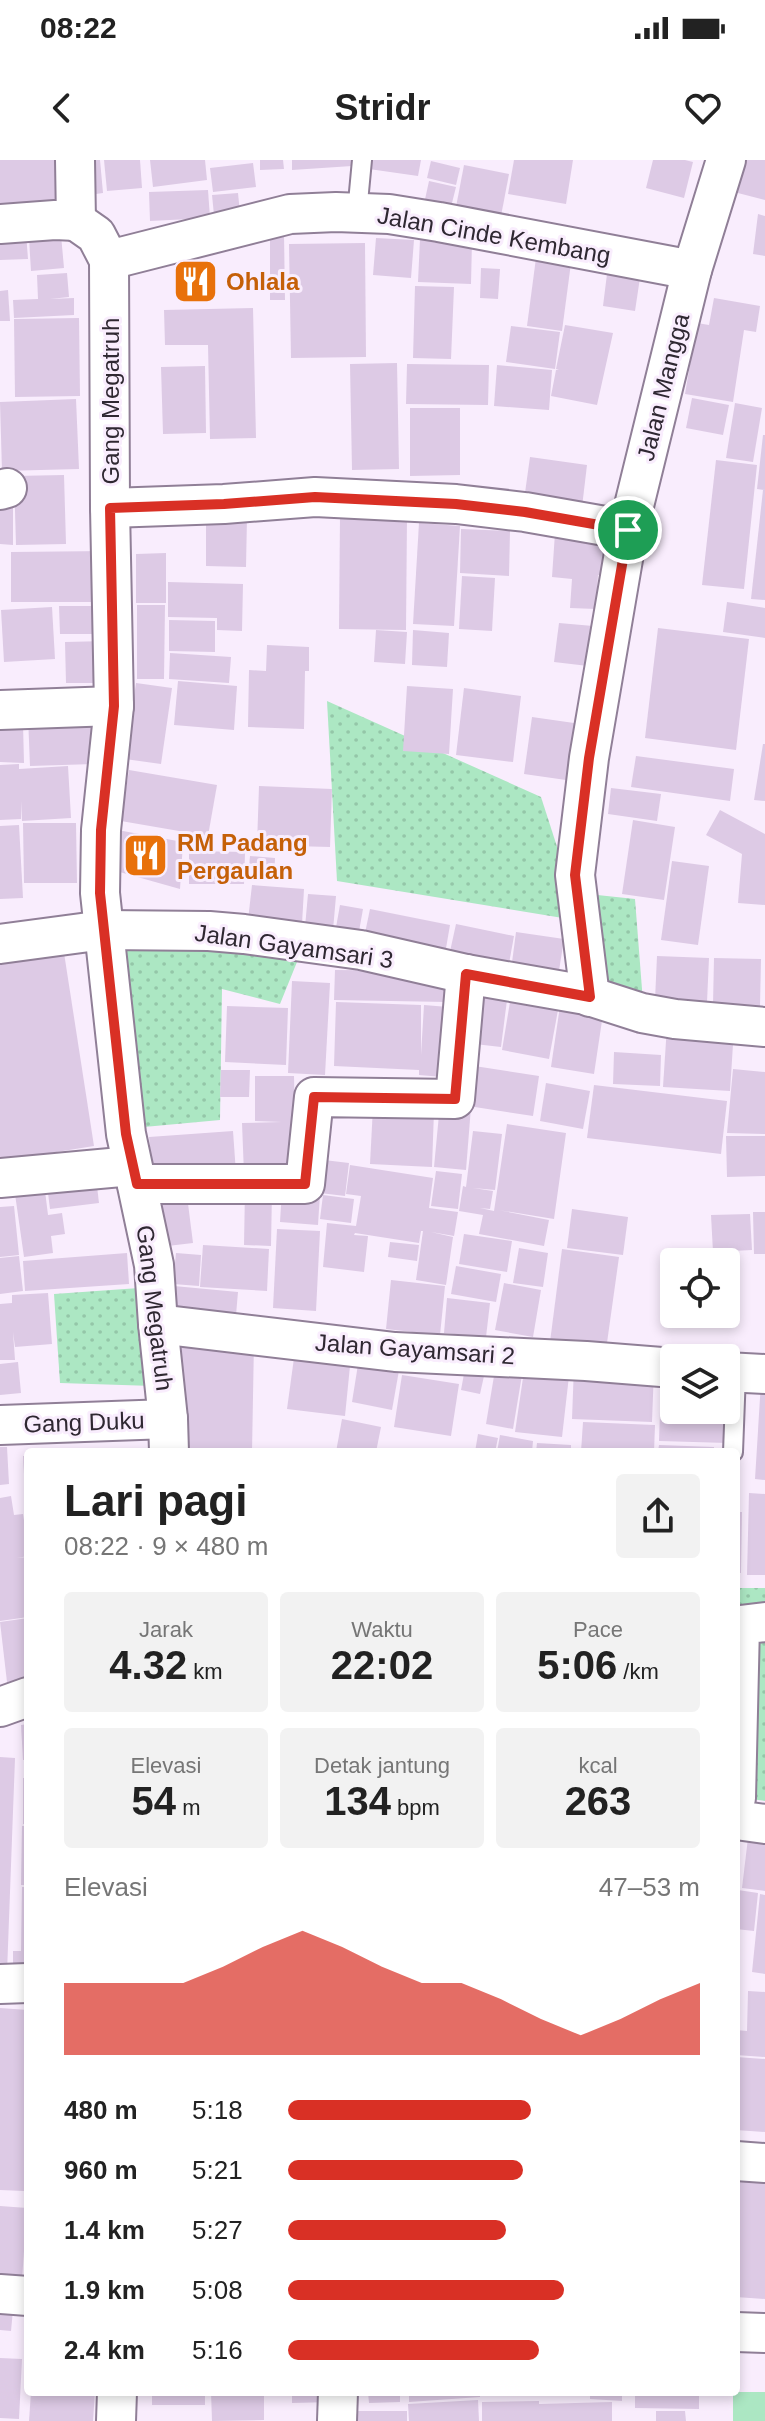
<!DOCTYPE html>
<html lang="id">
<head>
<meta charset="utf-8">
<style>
  body { margin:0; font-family:Arial,sans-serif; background:#f2f2f2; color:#222; height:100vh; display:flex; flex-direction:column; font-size:30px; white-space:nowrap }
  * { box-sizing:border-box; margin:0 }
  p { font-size:26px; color:#767676 }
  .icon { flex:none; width:44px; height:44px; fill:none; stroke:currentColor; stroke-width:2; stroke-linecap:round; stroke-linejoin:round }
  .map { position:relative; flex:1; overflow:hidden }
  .panel { position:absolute; left:24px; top:1288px; width:716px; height:948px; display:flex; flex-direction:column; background:#fff; border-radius:8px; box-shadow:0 4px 12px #0003 }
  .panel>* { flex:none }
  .controls { position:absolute; left:660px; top:1088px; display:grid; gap:16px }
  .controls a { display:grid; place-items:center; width:80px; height:80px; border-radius:8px; background:#fff; box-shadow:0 4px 12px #0003; font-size:40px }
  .pin { position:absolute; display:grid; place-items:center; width:68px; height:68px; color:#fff; margin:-34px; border:4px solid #fff; border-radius:50%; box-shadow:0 2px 8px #0007 }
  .round { display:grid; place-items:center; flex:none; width:84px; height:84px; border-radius:8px; background:#f2f2f2 }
  .head { display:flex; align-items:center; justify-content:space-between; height:136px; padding:0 40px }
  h1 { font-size:44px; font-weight:800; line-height:60px }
  .metrics { display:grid; grid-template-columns:repeat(3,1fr); gap:12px; height:136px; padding:8px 40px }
  .metrics div { display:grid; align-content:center; border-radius:8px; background:#f2f2f2; text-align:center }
  .metrics b { font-size:40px; font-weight:800 }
  .metrics small { font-size:22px; font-weight:400 }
  .metrics p { font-size:22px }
  .chart { height:224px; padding:16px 40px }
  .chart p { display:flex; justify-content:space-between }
  .chart svg { width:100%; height:144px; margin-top:8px; fill:#d93025; opacity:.7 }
  ul { padding:0 40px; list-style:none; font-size:26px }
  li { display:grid; grid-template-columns:128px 96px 1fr; align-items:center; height:60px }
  li i { height:20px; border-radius:10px; background:#d93025 }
  .status { display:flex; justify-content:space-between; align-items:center; height:56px; padding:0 40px; background:#fff; direction:ltr }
  .status svg { height:22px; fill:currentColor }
  header { display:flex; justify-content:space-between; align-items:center; height:104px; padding:0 40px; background:#fff; font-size:36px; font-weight:800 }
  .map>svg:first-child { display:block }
  .green { fill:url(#green-dots) }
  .pitch { fill:#ace7c3 }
  .building { fill:#ddcae5 }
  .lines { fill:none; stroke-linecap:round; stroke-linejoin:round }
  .lane-casing { stroke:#907f97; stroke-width:22 }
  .street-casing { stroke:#907f97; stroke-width:42 }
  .lane { stroke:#fff; stroke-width:18 }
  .street { stroke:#fff; stroke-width:38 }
  .route-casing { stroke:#fff; stroke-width:16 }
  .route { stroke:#d93025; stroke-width:10 }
  .labels { text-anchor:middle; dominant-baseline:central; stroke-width:6; stroke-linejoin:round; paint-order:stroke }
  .street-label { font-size:24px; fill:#2f2832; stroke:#f9edfd }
  .food-label { font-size:24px; font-weight:bold; fill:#c56008; stroke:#f9edfd; text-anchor:start }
</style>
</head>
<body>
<div class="status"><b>08:22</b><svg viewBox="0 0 49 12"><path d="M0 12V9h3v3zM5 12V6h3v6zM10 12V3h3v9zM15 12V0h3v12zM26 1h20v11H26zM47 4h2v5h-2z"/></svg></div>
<header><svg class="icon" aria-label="back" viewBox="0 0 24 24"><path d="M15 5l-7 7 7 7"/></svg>Stridr<svg class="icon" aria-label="heart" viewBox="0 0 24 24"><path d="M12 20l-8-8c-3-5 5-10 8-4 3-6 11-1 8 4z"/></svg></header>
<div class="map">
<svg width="765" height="2261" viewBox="0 0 765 2261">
  <defs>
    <pattern id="green-dots" width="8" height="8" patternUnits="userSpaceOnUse" patternTransform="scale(2)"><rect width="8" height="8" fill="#ace7c3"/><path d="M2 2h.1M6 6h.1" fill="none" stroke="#94c6a8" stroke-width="1.8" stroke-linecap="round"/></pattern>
  </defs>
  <rect width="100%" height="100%" fill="#f9edfd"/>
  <g class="green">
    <path d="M327,541l214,96 40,124 -244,-40z"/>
    <path d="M588,734l47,5 8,103 -42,-6z"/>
    <path d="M200,786l97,16 -17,42 -58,-15 -2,131 -76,7 -22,-176z"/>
    <path d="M139,1128l14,98 -93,-3 -6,-89z"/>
    <path d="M736,1428h29v213l-29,-4z"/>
  </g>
  <rect class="pitch" x="733" y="2232" width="32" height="29"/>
  <g class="building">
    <path d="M0,0h63l1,56 -64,1z"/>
    <path d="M86,0h14l3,33 -14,2z"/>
    <path d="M104,0h36l2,28 -35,3z"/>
    <path d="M150,0h55l2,20 -54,7z"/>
    <path d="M260,0h23l1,9 -24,1z"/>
    <path d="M292,0h59l1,6 -60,4z"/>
    <path d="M370,0h51l-3,16 -49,-7z"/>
    <path d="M514,0h59l-7,44 -58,-10z"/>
    <path d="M653,0h32l8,2 -9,36 -38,-10z"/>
    <path d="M742,0h23v40l-31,-8z"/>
    <path d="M431,1l29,7 -4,17 -29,-7z"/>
    <path d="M253,3l3,24 -43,5 -3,-24z"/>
    <path d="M464,5l45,9 -8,42 -45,-9z"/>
    <path d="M429,21l27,6 -6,24 -26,-7z"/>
    <path d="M208,30l2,28 -60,3 -1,-29z"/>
    <path d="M238,33l2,20 -26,2 -2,-20z"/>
    <path d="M758,54l7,2v40l-12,-2z"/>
    <path d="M26,73l2,26 -28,1v-26z"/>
    <path d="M270,74h14l1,66h-15z"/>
    <path d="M61,75l3,33 -33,3 -2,-33z"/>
    <path d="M376,78l38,2 -3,38 -38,-3z"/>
    <path d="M420,79l52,2 -1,43 -53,-2z"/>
    <path d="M365,83l1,114 -75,1 -2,-114z"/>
    <path d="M536,98l35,5 -9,68 -35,-5z"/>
    <path d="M608,106l33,5 -6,40 -32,-5z"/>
    <path d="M481,108l19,1 -2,30 -18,-1z"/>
    <path d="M67,113l2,24 -19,2 24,-1v17l-60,3 -1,-18 25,-1 -1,-24z"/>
    <path d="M415,126l39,1 -3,72 -38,-1z"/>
    <path d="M8,130l2,31h-10v-30z"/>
    <path d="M714,138l46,8 -4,26 -12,-2 -11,72 -48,-8 12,-71 12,2z"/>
    <path d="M253,148l3,130 -46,1 -2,-94h-43l-1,-35z"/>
    <path d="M79,158l1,78 -65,1 -1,-78z"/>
    <path d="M565,165l48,8 -16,72 -46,-9 5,-26h3l-3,-1z"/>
    <path d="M511,166l49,6 -5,37 -49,-7z"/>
    <path d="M397,203l2,106 -47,1 -2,-106z"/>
    <path d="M407,204l82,1 -1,40 -82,-1z"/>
    <path d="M497,205l55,5 -3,40 -55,-4z"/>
    <path d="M205,206l1,67 -43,1 -2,-67z"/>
    <path d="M692,238l37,7 -6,30 -37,-7z"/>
    <path d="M76,239l3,70 -77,2 -2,-69z"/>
    <path d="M735,243l27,5 -9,54 -27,-4z"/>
    <path d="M410,248h50v67l-50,1z"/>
    <path d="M763,275h2v55l-8,-1z"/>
    <path d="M530,297l57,8 -5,42 -58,-7z"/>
    <path d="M716,300l41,5 -13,124 -42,-4z"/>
    <path d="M64,315l2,69 -50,1 -2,-69z"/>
    <path d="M763,330h2v110l-14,-1z"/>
    <path d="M13,338v47l-13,-1v-45z"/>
    <path d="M206,356l41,1 -1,50 -40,-1z"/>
    <path d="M340,356h67l-1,114 -67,-1z"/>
    <path d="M419,363l41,3 -6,100 -41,-2z"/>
    <path d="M461,369l49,2 -1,45 -49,-3z"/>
    <path d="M555,373l63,4 -2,40 -18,-2 -2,34 -26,-1 2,-29 -20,-2z"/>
    <path d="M107,391v51h-96v-50z"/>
    <path d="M166,393v50h-30v-49z"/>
    <path d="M462,416l33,2 -3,53 -33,-2z"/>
    <path d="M168,422l75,2 -1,47 -25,-1v-12l-49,-1z"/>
    <path d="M727,442l38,6v30l-42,-6z"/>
    <path d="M137,445h28l-1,74h-27z"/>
    <path d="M59,446h50v28h-49z"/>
    <path d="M52,447l3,52 -51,3 -3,-52z"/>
    <path d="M169,460l46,1v31l-46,-1z"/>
    <path d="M559,463l34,3 -5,40 -34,-4z"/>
    <path d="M658,468l91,11 -13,111 -91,-12z"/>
    <path d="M376,470l31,2 -2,32 -31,-2z"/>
    <path d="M413,470l36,3 -2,34 -35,-2z"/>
    <path d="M107,481v42h-41l-1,-41z"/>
    <path d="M267,485l42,2v24h-4l-1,58 -56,-2 1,-57 17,1z"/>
    <path d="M170,493l61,4 -2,26 -60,-4z"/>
    <path d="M178,521l59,5 -3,44 -60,-5z"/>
    <path d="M136,523l36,5 -11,76 -36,-5z"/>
    <path d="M407,526l46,3 -4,65 -46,-3z"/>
    <path d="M464,528l57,8 -8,66 -57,-7z"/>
    <path d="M92,553l2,51 -64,2 -2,-50z"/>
    <path d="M532,557l49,7 -8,57 -49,-7z"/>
    <path d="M23,564l1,39 -24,-1v-37z"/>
    <path d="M763,584h2v57l-11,-1z"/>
    <path d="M636,596l98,13 -4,32 -99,-14z"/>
    <path d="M19,604v5l49,-3 3,52 -49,3 -1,-20v18l-21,1v-55z"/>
    <path d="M129,610l88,15 -9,51 -87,-15z"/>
    <path d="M259,626l73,3 -2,58 -73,-2z"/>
    <path d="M611,628l50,6 -4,27 -49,-7z"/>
    <path d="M720,650l45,24v71l-27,-2 4,-49 -36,-19z"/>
    <path d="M633,660l42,7 -11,73 -42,-6z"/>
    <path d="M23,663h53l1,60h-53z"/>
    <path d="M19,665l4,73 -23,1v-73z"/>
    <path d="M112,669l71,13 -3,47 -71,-20z"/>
    <path d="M189,691l56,1 -1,32h-55z"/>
    <path d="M250,696l25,2 -1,22 -26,-1z"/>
    <path d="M672,701l37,5 -11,79 -37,-5z"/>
    <path d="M252,725l52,4 -2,35 -54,-4z"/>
    <path d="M308,734l28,2 -3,34 -28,-3z"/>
    <path d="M340,745l23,4 -5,28 -23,-4z"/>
    <path d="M370,749l80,16 -5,29 -81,-16z"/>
    <path d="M456,764l58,12 -6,33 -59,-13z"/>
    <path d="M516,772l48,7 -6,38 -47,-7z"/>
    <path d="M62,780l32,206 -94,15v-212z"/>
    <path d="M657,796l52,2 -2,44 -52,-2z"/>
    <path d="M714,798l47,1 -1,47 -47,-1z"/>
    <path d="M335,810l113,1 -1,31 -113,-2z"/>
    <path d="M292,821l38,2 -5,92 -37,-2z"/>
    <path d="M512,830l48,9 -11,60 -47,-9z"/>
    <path d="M472,835l35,5 -6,47 -35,-4z"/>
    <path d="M336,842l85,3v50l3,-50 36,3 -5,70 -36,-3v-5l-85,-4z"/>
    <path d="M227,846l61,2 -2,57 -61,-3z"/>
    <path d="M560,846l43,8 -9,60 -43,-7z"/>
    <path d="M667,866l67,3 -4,62 -67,-4z"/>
    <path d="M614,892l47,3 -1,31 -47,-2z"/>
    <path d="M468,905l71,11 -6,40 -71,-11z"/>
    <path d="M733,909l32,3v62l-38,-1z"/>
    <path d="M221,910h29l-1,27h-29z"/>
    <path d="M255,916h39l2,97 -52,1 -2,-51 40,-1 -27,-1z"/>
    <path d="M546,923l44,8 -7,38 -43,-8z"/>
    <path d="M594,925l133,16 -6,53 -134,-16z"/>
    <path d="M440,944l31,3 -5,63 -32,-3z"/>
    <path d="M373,947l61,4 -2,56 -62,-3z"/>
    <path d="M507,964l59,9 -12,86 -56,-9 51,10 -5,26 -65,-12 4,-19 -24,-4 4,-25 3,1 7,-56 29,3 -7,56 -22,-2 20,3 -3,18 -10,-1 14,3z"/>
    <path d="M233,971l3,42 -83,6 -4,-42z"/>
    <path d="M726,976h39v40l-38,1z"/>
    <path d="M324,1000l25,3 -4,33 -25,-3z"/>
    <path d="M350,1005l83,13 -4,30 29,4 -4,24 -23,-4 22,5 -7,48 -30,-5 7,-49h-2l-2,12 -64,-10 -1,2 14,1 -4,36 -41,-5 4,-44 29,3 5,-30 -15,-2z"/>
    <path d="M436,1011l26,3 -4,35 -27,-3z"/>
    <path d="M96,1018l3,25 -49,6 -3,-24z"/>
    <path d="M44,1023l4,32 14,-2 3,21 -14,2 2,17 -29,4 -10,-70z"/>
    <path d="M186,1028l7,55 -34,4 -7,-56z"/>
    <path d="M245,1030l27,1 -1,55 -27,-1z"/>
    <path d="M282,1031l38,3 -2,31 -38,-3z"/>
    <path d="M323,1035l31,4 -3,24 -31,-4z"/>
    <path d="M14,1046l5,49 -19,2v-50z"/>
    <path d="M572,1049l56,8 -5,38 -56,-7z"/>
    <path d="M753,1052h12v42h-11z"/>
    <path d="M750,1054l2,36 -39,2 -2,-37z"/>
    <path d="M277,1069l43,2 -4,80 -43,-3z"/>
    <path d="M464,1074l48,7 -5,31 -48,-8z"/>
    <path d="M390,1082l29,3 -2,16 -29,-4z"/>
    <path d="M203,1085l66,4 -2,42 -67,-4z"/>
    <path d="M519,1088l29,5 -5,34 -30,-4z"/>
    <path d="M562,1089l57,8 -13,93 -56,-8z"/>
    <path d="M127,1093l2,31 -104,7 -2,-30z"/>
    <path d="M176,1093l25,2 -2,31 -26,-2z"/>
    <path d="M19,1096l4,35 -23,3v-36z"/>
    <path d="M456,1106l45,8 -5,28 -45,-8z"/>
    <path d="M391,1120l54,6 -5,49 -54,-6z"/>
    <path d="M504,1123l37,7 -8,47 -38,-7z"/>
    <path d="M174,1126l64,6 -2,23 -64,-6z"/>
    <path d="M48,1133l4,51 -37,3 -2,-15 2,28h-15v-56l12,-1v-8z"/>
    <path d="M447,1138l43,5 -4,34 -42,-4z"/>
    <path d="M172,1179l82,2 -2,111h-81z"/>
    <path d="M360,1192l41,7 -9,51 -40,-8z"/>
    <path d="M294,1198l56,8 -5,50 -58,-7z"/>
    <path d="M18,1202l3,31 -21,2v-31z"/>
    <path d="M466,1203l20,4 -6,27 -19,-4z"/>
    <path d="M496,1204l27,5 -10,60 -27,-5z"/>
    <path d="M574,1206l80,3 -2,53 -80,-3z"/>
    <path d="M524,1211l45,5 -7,61 -47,-5z"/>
    <path d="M402,1215l57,9 -8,52 -57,-9z"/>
    <path d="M661,1222h13v28h52v-26l5,1 -3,58 -69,-2z"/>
    <path d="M761,1222h4v98l-10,-1z"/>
    <path d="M342,1259l39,8 -5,25h-40z"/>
    <path d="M583,1262l72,3 -1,27h-73z"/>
    <path d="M478,1274l20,4 -3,14h-20z"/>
    <path d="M500,1275l33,6 -1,11h-35z"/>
    <path d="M537,1283l34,2v7h-35z"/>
    <path d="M659,1285l55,2v5h-56z"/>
    <path d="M0,1287h7l2,37 -9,1z"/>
    <path d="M23,1296h5v53h-2z"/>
    <path d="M749,1333l16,1v81h-18z"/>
    <path d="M11,1336l3,19 9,-1 5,32v10l-11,2 10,-1 1,60 -28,4v-123z"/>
    <path d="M736,1352h6l-1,61h-5z"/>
    <path d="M28,1458v61l-21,3 -7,-60z"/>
    <path d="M28,1564v36h-5l-2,-35z"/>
    <path d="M0,1597l15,1 -8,215h-7z"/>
    <rect x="23" y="1618" width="5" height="46"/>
    <path d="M22,1666h6v59h-7z"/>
    <path d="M748,1678l17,2v51l-23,-3z"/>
    <path d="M22,1727h6v82h-15v-18h8z"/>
    <path d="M738,1730l20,3 -4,38 -18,-2z"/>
    <path d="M760,1734l5,1v79l-13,-2z"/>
    <path d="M748,1831l17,1v65l-29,-2v-25l11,1z"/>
    <path d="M0,1848l28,2v115l-4,66 -24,-1z"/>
    <path d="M736,1897l29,2v73l-29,-2z"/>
    <path d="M736,2005l29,1v133l-29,-2z"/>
    <path d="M0,2046l27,2 -5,72 -22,-1z"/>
    <path d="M0,2138l14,1 -3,32 -11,-1z"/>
    <path d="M0,2198l22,1 -3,60 -19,-1z"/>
    <path d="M31,2232h64l-2,29h-64z"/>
    <rect x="152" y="2232" width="53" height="13"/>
    <path d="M211,2232h53v28l-52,1z"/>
    <path d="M292,2232h40v10l-40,1z"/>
    <path d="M368,2232h32v10l-31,1z"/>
    <path d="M409,2232h71v5l-71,5z"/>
    <path d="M590,2232h32v9l-32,-2z"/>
    <path d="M635,2232h64v17l-64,-1z"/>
    <path d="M478,2240l1,21h-70l-1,-17z"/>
    <path d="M539,2241v3l73,-2v19h-130v-19z"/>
    <rect x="342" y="2251" width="65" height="10"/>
    <path d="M656,2251h29l1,10h-30z"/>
  </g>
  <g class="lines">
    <defs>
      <g id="lane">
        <path d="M357,53l5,-53"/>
        <path d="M733,1292l3,-79"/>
      </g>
      <g id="street">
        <path d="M75,0l1,61"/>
        <path d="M76,61l20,14 13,25 1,248 4,198 -13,124 -1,63 26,241 28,131 4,59 10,95 1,33"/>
        <path d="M0,64l55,-4 21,1"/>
        <path d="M109,100l181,-46 46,-2 53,2 50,8 253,48"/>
        <path d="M0,330l7,-2"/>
        <path d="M110,348l114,-4 91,-7 141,7 69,8 103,18"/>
        <path d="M0,550l114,-4"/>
        <path d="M0,784l104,-14 105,1 35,3 117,16 105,24 120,21 56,18 33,6 90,8"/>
        <path d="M590,837l-15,-122 14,-117 39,-228 64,-260 34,-110"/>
        <path d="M0,1018l132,-12"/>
        <path d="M137,1024h168l9,-87 141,2 11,-125"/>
        <path d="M158,1164l237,28 191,9 88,7"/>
        <path d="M726,1212l39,2"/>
        <path d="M0,1265l168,-6"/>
        <path d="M0,1547l28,-10"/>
        <path d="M736,1638l4,-173 25,-3"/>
        <path d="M736,1660l29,4"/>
        <path d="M0,1824l28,-1"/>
        <path d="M736,2001l29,2"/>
        <path d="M0,2134l28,2"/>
        <path d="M736,2172l29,1"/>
        <path d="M116,2261l1,-29"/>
        <path d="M337,2261l1,-29"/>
      </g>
    </defs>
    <use href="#lane" class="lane-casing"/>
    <use href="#street" class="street-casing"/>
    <use href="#lane" class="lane"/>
    <use href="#street" class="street"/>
  </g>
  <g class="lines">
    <defs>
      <path id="route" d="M315,337l141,7 69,8 103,18 -39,228 -14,117 15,122 -124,-23 -11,125 -141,-2 -9,87h-168l-11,-50 -26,-241 1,-63 13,-124 -4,-198 114,-4z"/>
    </defs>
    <use href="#route" class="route-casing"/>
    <use href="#route" class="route"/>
  </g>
  <defs>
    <symbol id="restaurant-square" viewBox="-11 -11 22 22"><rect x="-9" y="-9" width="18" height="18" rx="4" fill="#e8710a" stroke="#f9edfd"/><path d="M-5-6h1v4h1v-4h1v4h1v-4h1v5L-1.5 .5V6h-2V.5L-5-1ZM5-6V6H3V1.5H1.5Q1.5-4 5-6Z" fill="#fff"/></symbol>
  </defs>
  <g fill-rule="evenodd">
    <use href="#restaurant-square" x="170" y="96" width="51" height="51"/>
    <use href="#restaurant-square" x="120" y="670" width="51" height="51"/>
  </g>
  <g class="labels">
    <g class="street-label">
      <text transform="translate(494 75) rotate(10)">Jalan Cinde Kembang</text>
      <text transform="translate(663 227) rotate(-76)">Jalan Mangga</text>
      <text transform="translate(110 241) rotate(-90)">Gang Megatruh</text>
      <text transform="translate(294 786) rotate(8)">Jalan Gayamsari 3</text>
      <text transform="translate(155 1148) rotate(83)">Gang Megatruh</text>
      <text transform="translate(415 1189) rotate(4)">Jalan Gayamsari 2</text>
      <text transform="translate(84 1262) rotate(-2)">Gang Duku</text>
    </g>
    <g class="food-label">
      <text x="226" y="121">Ohlala</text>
      <text x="177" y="682">RM Padang<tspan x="177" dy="28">Pergaulan</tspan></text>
    </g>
  </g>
</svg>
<div class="controls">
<a><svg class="icon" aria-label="locate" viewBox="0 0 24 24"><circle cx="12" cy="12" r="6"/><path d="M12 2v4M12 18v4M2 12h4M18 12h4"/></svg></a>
<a><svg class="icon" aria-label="layers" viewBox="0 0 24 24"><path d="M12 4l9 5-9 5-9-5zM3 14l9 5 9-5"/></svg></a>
</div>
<div class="pin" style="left:628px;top:370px;background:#1e9e55"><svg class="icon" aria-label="arrive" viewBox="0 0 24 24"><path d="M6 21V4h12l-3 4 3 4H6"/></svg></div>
<section class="panel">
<div class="head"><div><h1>Lari pagi</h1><p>08:22 · 9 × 480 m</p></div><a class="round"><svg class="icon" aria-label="share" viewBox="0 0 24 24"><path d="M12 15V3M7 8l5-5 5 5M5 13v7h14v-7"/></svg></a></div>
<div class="metrics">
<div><p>Jarak</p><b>4.32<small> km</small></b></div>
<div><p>Waktu</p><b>22:02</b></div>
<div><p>Pace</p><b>5:06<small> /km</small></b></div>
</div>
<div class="metrics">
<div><p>Elevasi</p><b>54<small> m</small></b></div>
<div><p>Detak jantung</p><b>134<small> bpm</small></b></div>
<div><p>kcal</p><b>263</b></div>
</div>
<div class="chart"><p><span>Elevasi</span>47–53 m</p>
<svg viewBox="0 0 160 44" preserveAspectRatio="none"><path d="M0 44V22L10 22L20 22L30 22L40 17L50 11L60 6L70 11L80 17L90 22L100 22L110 27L120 33L130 38L140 33L150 27L160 22V44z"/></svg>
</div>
<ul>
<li><b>480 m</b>5:18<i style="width:59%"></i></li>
<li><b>960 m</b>5:21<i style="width:57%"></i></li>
<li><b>1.4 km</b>5:27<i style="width:53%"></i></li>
<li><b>1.9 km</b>5:08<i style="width:67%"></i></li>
<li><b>2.4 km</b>5:16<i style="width:61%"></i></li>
</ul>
</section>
</div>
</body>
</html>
